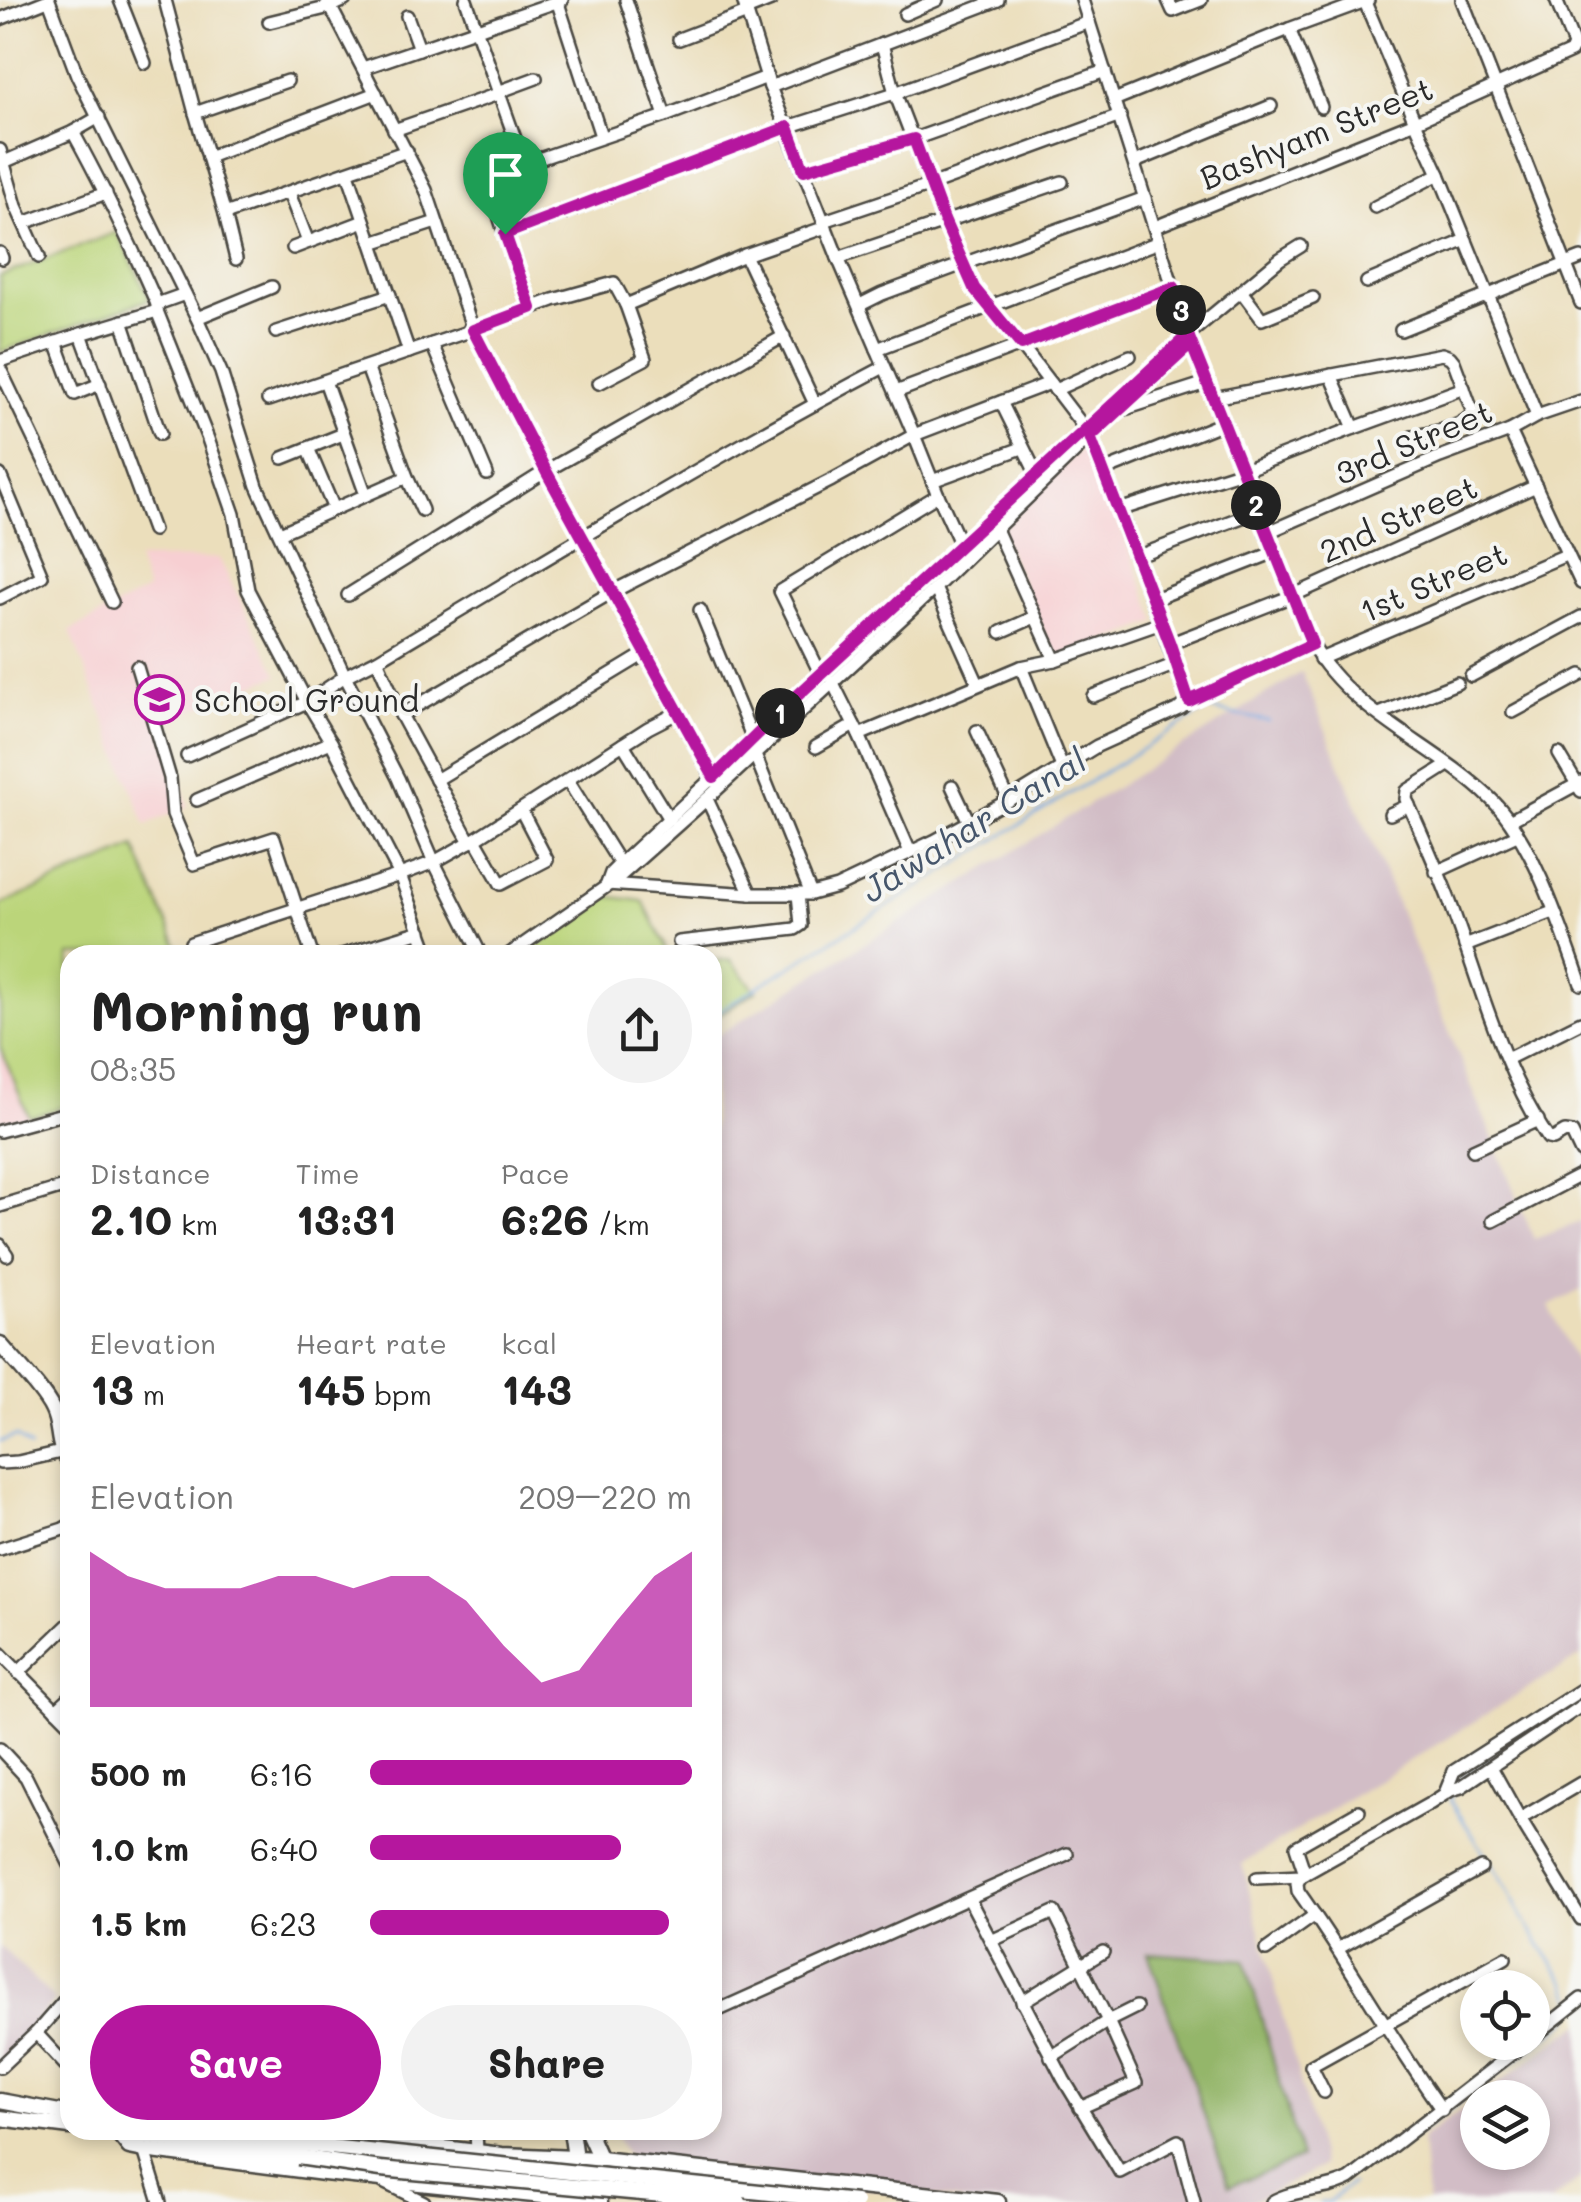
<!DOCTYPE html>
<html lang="en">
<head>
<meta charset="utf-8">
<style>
  body { margin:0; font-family:Mali,sans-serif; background:#f2f2f2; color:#222; height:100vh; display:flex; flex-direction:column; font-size:38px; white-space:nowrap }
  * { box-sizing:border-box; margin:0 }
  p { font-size:32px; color:#767676 }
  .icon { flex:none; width:55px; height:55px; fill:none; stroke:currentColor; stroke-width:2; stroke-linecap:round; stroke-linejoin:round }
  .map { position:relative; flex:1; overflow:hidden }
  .drawer { position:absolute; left:60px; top:945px; width:662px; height:1195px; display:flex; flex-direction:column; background:#fff; border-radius:30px; box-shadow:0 5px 15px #0003 }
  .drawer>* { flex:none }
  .tools { position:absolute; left:1460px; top:1970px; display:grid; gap:20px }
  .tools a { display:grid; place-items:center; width:90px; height:90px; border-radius:50%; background:#fff; box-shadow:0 5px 15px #0003; font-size:50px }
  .pin { position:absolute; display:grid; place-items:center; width:85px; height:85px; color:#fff; margin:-102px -42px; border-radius:50% 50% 50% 0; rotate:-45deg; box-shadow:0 0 10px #0007 }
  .pin .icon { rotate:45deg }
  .km { position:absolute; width:50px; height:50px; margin:-25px; border-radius:50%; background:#222; color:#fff; font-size:28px; line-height:50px; text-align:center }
  .round { display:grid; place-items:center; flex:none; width:105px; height:105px; border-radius:52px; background:#f2f2f2 }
  .headline { display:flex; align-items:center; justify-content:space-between; height:170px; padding:0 30px }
  h1 { font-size:55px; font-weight:700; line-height:75px }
  .stats { display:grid; grid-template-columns:repeat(3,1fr); gap:15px; height:170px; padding:10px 30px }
  .stats div { display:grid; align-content:center }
  .stats b { font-size:42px; font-weight:700 }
  .stats small { font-size:28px; font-weight:400 }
  .stats p { font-size:28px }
  .chart { height:280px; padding:20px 30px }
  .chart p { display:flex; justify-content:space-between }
  .chart svg { width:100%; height:180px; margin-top:10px; fill:#b5179e; opacity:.7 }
  .button { display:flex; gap:20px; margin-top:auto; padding:20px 30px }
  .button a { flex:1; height:115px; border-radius:60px; background:#b5179e; color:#fff; font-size:40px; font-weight:700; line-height:115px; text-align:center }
  .button a+a { background:#f2f2f2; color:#222 }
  ul { padding:0 30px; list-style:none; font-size:32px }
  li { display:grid; grid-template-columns:160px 120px 1fr; align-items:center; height:75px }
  li i { height:25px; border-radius:12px; background:#b5179e }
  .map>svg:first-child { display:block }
  .built { fill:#f7cfd2 }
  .industrial { fill:#d2bdc6 }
  .green { fill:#bbd57a; stroke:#738052; stroke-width:2.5 }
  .forest { fill:#94b66a; stroke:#60704a; stroke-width:2.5 }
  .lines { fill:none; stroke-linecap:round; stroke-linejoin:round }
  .stream { stroke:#77a7e1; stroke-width:2.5 }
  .minor-casing { stroke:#484641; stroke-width:16 }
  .major-casing { stroke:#484641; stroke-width:19 }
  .minor { stroke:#fff; stroke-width:11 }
  .major { stroke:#fff; stroke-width:14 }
  .major-bridge-casing { stroke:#484641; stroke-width:19; stroke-linecap:butt }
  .major-bridge { stroke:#fff; stroke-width:14 }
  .route-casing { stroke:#fff; stroke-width:20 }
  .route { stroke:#b5179e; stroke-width:12 }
  .labels { text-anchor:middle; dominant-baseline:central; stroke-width:8; stroke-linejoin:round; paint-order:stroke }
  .street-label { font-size:32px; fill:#2b2b2b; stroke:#f6f6f2 }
  .poi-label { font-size:32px; fill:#2b2b2b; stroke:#f6f6f2; text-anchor:start }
  .water-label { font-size:35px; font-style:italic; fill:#46566b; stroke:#f6f6f2 }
</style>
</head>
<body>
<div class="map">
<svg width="1581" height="2202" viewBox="0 0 1581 2202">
  <rect width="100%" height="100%" fill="#f6f6f2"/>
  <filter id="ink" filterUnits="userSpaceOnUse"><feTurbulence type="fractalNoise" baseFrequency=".01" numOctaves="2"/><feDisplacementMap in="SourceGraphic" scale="20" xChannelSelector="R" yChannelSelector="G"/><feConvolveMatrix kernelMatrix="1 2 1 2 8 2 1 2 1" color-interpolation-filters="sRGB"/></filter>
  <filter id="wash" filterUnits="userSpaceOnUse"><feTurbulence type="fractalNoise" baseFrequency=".0048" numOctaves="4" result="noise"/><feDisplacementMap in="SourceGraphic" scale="40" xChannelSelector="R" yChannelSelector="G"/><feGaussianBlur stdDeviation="2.25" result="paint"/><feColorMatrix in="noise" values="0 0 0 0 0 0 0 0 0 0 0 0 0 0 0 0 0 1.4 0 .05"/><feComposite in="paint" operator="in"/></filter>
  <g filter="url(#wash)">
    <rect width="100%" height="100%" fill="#ebdebb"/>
    <g class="built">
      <path d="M1088,442l69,180 -102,38 -55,-129z"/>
      <path d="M219,558l59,117 -113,47 23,84 -42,19 -76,-194 77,-41 -10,-31z"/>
      <path d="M0,1047l29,70 -29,8z"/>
    </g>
    <g class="industrial">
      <path d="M1302,672l232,567 47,-17v68l-32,16 32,67v283l-339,208 81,302 -73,36h-280l-343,-46 -15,-26h100l1,-1092z"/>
      <path d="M0,1946l55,54 -55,63z"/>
      <path d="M1581,2023v155l-31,24h-123l-5,-64 55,-40 1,54h54v-54l-53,-1z"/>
    </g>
    <g class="green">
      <path d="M117,232l33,67 -150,53v-76z"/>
      <path d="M135,847l46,108h-111v150l-41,12 -29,-70v-142z"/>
      <path d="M605,896l38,5 27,54h-146z"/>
      <path d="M730,959l26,32 -43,27v-57z"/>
    </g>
    <path class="forest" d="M1148,1953l97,7 56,198 -72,28z"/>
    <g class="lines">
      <g class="stream">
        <path d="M712,1015l495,-306 61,12"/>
        <path d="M0,1441l16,-5 14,12"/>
        <path d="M1458,1781l2,-4 121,-78"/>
        <path d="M1453,1793l-3,7 56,87 19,35 42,62 6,15"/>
        <path d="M1402,2145l168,-126 1,-7"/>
        <path d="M1320,2202h8l24,-19"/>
      </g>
    </g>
  </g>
  <g filter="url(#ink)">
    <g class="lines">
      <defs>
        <g id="minor">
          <path d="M49,0l28,75 120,243 24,54 36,114 88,190 53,102 36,84 47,93"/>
          <path d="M120,0l25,63"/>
          <path d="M165,0l30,113 30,101"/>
          <path d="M327,0l99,190 47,140 73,141 167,306"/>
          <path d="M466,0l58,164 141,-48 102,-39"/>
          <path d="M557,0l44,136"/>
          <path d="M626,0l39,116"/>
          <path d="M743,0l27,87 68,171 76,177 24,60 23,50"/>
          <path d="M1082,0l109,344 121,300c38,69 125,102 179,155 41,39 71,131 90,185"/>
          <path d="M1168,0l5,11 28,-11"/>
          <path d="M1462,0l119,303"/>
          <path d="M1365,2l50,120 24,52 98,242"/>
          <path d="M746,10l25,-10"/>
          <path d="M905,14l32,-14"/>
          <path d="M407,16l12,33"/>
          <path d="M0,19l48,-19"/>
          <path d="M269,22l61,-15 15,-7"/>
          <path d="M1289,29l32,78"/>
          <path d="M679,39l68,-26"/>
          <path d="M882,44l13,49 49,127 30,69 47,56 65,85"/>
          <path d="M363,68l199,-68"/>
          <path d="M770,87l228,-87"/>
          <path d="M498,92l38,-14"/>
          <path d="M1114,100l175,-71 79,-29"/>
          <path d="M195,113l92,-32"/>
          <path d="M394,130l104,-36"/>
          <path d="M73,132c31,56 58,113 84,172v7"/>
          <path d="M0,150l16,56 23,51"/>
          <path d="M208,157l168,-64"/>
          <path d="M4,162l69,-30 26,-15"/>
          <path d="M1135,162l136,-56"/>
          <path d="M524,164l-37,13 18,58 283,-108 107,-34 194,-71"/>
          <path d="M804,171l110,-32 191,-68"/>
          <path d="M348,173l61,179"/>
          <path d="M289,193l19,49"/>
          <path d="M1375,207l64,-33"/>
          <path d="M824,221l107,-36 189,-69"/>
          <path d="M24,223l82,-30"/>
          <path d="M1155,227l260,-105 156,-70 3,-7 -18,-45"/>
          <path d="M505,235l26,73"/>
          <path d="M372,243l64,-21"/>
          <path d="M293,248l71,-27"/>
          <path d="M0,253l2,5"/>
          <path d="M745,255l70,149"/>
          <path d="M838,258l224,-76"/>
          <path d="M236,259l-11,-45 182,-63"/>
          <path d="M1367,282l99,-42"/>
          <path d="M1241,291l21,28 51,-21"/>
          <path d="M157,304l28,-10"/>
          <path d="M860,305l22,-11 81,-30 182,-66"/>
          <path d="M197,318l75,-31"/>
          <path d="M122,321l38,113"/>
          <path d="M1401,330l180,-72"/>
          <path d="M276,332l114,-37"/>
          <path d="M81,334l72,196"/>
          <path d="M56,342l19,52 25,-10"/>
          <path d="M432,344l55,130"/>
          <path d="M877,349l282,-107"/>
          <path d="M0,361l81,-27 76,-23 51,128 26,75 14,76 59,112 24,40 69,133 29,80"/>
          <path d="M367,367l40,110 15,33"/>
          <path d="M0,369l112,233"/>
          <path d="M325,381l41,114"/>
          <path d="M599,383l46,-24 -19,-54"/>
          <path d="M1055,390l75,-34"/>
          <path d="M896,392l278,-105"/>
          <path d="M1213,398l229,-44 8,3 4,5 19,51c-11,16 -43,19 -61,24"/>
          <path d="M268,400l205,-70 80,-30 61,-17 12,22 119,-50 81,-28"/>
          <path d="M1001,402l36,73"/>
          <path d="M1125,409l81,-26"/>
          <path d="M1109,419l82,-75"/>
          <path d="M1354,428l110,-40"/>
          <path d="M1510,431l71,152"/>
          <path d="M1090,437l29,73 70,191"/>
          <path d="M283,458l25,-10"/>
          <path d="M1103,471l120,-48"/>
          <path d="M0,475l42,101 -42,22"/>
          <path d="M932,481l90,-33"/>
          <path d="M334,509l-26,-61 35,-14"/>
          <path d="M1119,510l123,-39 112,-43 -23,-53"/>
          <path d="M996,529l59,131"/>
          <path d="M280,533l127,-56"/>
          <path d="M1266,533l174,-76 70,-26 27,-15 44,-15"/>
          <path d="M1136,557l122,-46"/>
          <path d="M935,588l43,96"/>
          <path d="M348,595l198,-124 238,-135"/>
          <path d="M1152,600l123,-48"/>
          <path d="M700,610l53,129"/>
          <path d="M1001,632l34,-15"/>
          <path d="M1169,644l123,-48 244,-110"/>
          <path d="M1320,659l246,-104"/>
          <path d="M377,660l24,55 69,127"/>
          <path d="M137,667l33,111 3,36 21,50 80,-26 38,117"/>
          <path d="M1021,667l41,100"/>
          <path d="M821,675l-41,-84 158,-96"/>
          <path d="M1471,676l110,-59"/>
          <path d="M832,681l27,54 51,117"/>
          <path d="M1093,696l83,-32"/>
          <path d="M1513,712l68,-37"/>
          <path d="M1379,714l78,-31"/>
          <path d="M401,715l211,-123 220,-112 82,-45 136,-52"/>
          <path d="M977,731l32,69"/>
          <path d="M859,735l162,-68 34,-7 106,-37"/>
          <path d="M623,744l46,75"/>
          <path d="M816,747l38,-22"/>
          <path d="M1559,754l22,37"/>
          <path d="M755,755l56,139"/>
          <path d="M187,756l120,-54 38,-26 32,-16c167,-100 334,-202 507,-293"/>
          <path d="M1448,765l-41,26 -1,8c17,38 37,81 50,120 26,73 48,153 92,219l5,1 12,-7 7,1 9,19"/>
          <path d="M436,780l210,-127"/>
          <path d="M568,781l52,83"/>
          <path d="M952,786l17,36"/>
          <path d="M707,799l44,95"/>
          <path d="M197,800l134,-58"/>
          <path d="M1390,814l19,-9"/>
          <path d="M1511,820l70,-38"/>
          <path d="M475,839l26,45 46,-24 -26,-50"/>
          <path d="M1436,872l81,-37"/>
          <path d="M607,884l4,-11 9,-9 568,-529 92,-76 21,-13"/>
          <path d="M607,884l144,10h60l26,-7 97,-46 75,-41 88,-54 84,-38 8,-7 123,-57"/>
          <path d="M679,942l116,-13 6,-4 -3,-31"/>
          <path d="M191,943l209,-68 34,-13 41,-23 173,-111 31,-16"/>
          <path d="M1465,946l88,-34"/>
          <path d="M342,955l79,-24"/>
          <path d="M508,955l109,-76 81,-72 237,-219 157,-153"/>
          <path d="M1507,1059l74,-37"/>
          <path d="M0,1131l70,-19"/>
          <path d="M1473,1150l65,-30"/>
          <path d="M0,1206l70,-21"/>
          <path d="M1493,1221l88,-46"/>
          <path d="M0,1245l7,10"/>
          <path d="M0,1463l18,-1 43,-10"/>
          <path d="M0,1549l63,-20 7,-4"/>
          <path d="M0,1653l70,71"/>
          <path d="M18,1673l52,-50"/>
          <path d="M56,1710l14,-13"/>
          <path d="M0,1749l26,28 44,88"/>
          <path d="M1491,1767l29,52 61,100"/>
          <path d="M1445,1793l9,-22 127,-81"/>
          <path d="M1520,1819l61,-36"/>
          <path d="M1305,1874l-9,-27 63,-36"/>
          <path d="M1301,1876l-4,7 1,8c51,71 93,148 144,219"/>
          <path d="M1257,1878l44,-2 4,-2 126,-71 20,-13 10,-3 120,-81"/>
          <path d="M969,1899l95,181 56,92 58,-31 16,61"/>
          <path d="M991,1941l63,-29 54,109 28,62 -56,25"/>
          <path d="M1339,1948l142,-80"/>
          <path d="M1266,1950l49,-35"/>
          <path d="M1022,2002l81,-50"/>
          <path d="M712,2013l355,-159"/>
          <path d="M36,2033l34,37"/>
          <path d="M1532,2038l49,-39"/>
          <path d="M1051,2057l57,-36 28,-14"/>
          <path d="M0,2067l36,-34 34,-39"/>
          <path d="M1324,2092l-13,-26 194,-108"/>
          <path d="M476,2130l1,22"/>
          <path d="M144,2150l16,52"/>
          <path d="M383,2182l41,20"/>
          <path d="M1272,2202c23,-14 54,-10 78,-23l177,-137"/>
        </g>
        <g id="major">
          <path d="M0,1344c14,17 43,46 52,65 10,18 3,38 18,53"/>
          <path d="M0,2101l70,13"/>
          <path d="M0,2118l70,9"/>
          <path d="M97,2130l201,27"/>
          <path d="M198,2130l103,14"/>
          <path d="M292,2130l210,25 98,4 398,43"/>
          <path d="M571,2130l4,28"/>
          <path d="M587,2130l13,29"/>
          <path d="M118,2133l11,14 15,3 180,23 276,29"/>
        </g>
      </defs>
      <use href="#minor" class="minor-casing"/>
      <use href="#major" class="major-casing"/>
      <use href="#minor" class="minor"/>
      <use href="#major" class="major"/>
      <defs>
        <g id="major-bridge">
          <path d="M301,2144l555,58"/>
          <path d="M298,2157l83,12 358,33"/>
        </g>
      </defs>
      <use href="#major-bridge" class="major-bridge-casing"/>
      <use href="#major-bridge" class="major-bridge"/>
    </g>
  </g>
  <g class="lines" filter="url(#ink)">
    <defs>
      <path id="route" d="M505,234l26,74 -58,22 73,141 168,306 70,-69 404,-373 124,309 -123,57 -19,-57 -80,-207 101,-93 -17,-57 -153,58 -47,-57 -30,-68 -30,-81 -110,31 -16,-43 -283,107"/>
    </defs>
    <use href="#route" class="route-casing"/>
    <use href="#route" class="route"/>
  </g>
  <defs>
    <symbol id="school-ring" viewBox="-11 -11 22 22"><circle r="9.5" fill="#f6f6f2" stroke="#b5179e" stroke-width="1.5"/><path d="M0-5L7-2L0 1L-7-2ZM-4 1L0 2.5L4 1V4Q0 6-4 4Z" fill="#b5179e"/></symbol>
  </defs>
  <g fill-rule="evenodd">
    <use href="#school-ring" x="132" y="672" width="55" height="55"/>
  </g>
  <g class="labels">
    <g class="street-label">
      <text transform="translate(1316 132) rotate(-22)">Bashyam Street</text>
      <text transform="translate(1413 441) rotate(-23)">3rd Street</text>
      <text transform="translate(1398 518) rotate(-24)">2nd Street</text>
      <text transform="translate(1433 581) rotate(-23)">1st Street</text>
    </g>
    <g class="poi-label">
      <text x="194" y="699">School Ground</text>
    </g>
    <g class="water-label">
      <text transform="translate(973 824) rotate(-32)">Jawahar Canal</text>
    </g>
  </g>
</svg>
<div class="tools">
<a><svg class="icon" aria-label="locate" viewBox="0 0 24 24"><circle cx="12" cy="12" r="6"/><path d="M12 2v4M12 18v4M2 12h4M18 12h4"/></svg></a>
<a><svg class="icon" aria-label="layers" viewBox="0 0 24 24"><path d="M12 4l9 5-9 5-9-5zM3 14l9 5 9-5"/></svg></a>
</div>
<div class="pin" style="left:505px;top:234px;background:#1e9e55"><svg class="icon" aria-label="arrive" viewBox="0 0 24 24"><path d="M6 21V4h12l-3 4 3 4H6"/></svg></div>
<b class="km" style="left:780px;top:713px">1</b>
<b class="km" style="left:1256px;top:505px">2</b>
<b class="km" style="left:1181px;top:310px">3</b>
<section class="drawer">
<div class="headline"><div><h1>Morning run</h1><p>08:35</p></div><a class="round"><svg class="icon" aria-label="share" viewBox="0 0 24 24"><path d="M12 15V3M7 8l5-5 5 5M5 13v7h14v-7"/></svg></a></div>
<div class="stats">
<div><p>Distance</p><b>2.10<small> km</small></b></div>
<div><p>Time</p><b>13:31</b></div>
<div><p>Pace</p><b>6:26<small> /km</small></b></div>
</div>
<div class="stats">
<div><p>Elevation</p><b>13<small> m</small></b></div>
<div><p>Heart rate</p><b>145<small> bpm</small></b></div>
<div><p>kcal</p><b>143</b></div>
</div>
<div class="chart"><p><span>Elevation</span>209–220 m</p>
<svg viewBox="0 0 160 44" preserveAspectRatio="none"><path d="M0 44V6L10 12L20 15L30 15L40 15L50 12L60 12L70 15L80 12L90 12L100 18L110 29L120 38L130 35L140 23L150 12L160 6V44z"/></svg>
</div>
<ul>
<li><b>500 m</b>6:16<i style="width:100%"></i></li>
<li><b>1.0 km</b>6:40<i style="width:78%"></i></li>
<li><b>1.5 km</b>6:23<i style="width:93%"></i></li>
</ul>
<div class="button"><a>Save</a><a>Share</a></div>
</section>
</div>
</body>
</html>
